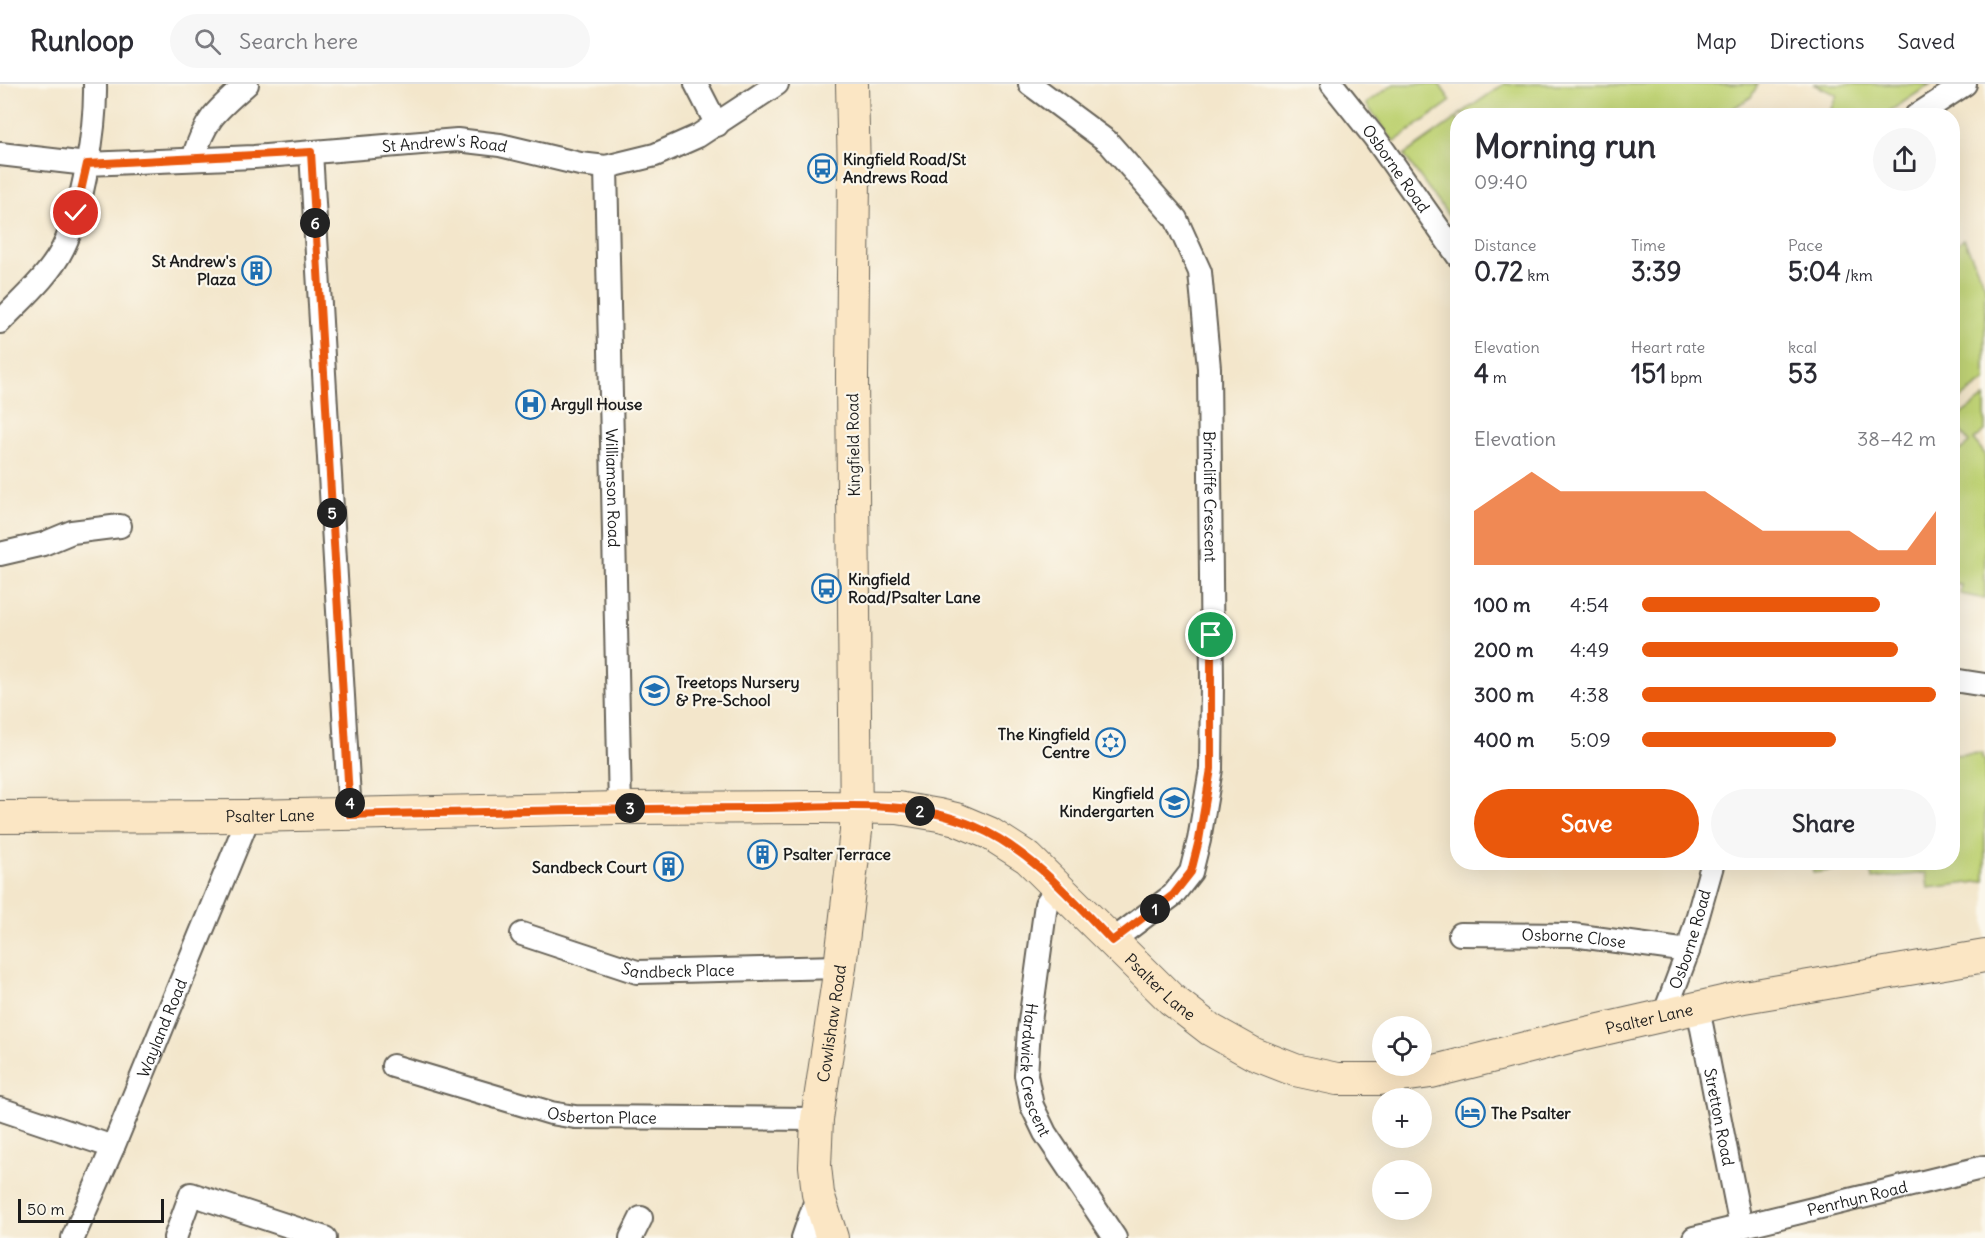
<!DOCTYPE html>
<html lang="en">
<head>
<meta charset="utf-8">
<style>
  body { margin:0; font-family:Delius,sans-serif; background:#f7f7f7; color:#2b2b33; height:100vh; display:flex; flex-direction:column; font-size:22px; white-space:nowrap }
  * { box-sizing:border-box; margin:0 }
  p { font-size:20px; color:#7c7c81 }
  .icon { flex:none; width:33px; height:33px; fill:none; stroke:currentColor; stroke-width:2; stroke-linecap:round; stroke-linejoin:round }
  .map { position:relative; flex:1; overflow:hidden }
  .panel { position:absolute; left:1450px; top:24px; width:510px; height:762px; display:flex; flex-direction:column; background:#fff; border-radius:24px; box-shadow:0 6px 24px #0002 }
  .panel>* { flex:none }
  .tools { position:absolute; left:1372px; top:932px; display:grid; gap:12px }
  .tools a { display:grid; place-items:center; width:60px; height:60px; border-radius:50%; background:#fff; box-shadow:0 6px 24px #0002; font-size:30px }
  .scale { position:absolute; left:18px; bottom:15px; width:146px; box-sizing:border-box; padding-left:6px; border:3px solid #1c1c1c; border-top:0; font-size:16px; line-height:21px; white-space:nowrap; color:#1c1c1c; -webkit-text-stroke:4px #fbf7ec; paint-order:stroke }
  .pin { position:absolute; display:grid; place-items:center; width:51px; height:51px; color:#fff; margin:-26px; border:3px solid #fff; border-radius:50%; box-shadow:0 2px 6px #0007 }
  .km { position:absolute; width:30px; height:30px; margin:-15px; border-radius:50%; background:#222; color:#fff; font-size:16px; line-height:30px; text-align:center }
  .round { display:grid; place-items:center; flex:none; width:63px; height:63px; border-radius:32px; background:#f7f7f7 }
  .summary { display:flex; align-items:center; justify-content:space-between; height:102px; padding:0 24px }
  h1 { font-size:33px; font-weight:800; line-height:45px }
  .metrics { display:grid; grid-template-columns:repeat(3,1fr); gap:9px; height:102px; padding:6px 24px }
  .metrics div { display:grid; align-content:center }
  .metrics b { font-size:26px; font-weight:800 }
  .metrics small { font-size:16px; font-weight:400 }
  .metrics p { font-size:16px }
  .chart { height:168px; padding:12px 24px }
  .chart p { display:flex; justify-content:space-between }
  .chart svg { width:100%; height:108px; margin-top:6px; fill:#ea580c; opacity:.7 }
  .primary-button { display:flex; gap:12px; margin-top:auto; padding:12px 24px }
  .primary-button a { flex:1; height:69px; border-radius:36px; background:#ea580c; color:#fff; font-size:24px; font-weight:800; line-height:69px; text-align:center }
  .primary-button a+a { background:#f7f7f7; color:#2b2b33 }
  ul { padding:0 24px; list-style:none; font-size:20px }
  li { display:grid; grid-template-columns:96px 72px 1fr; align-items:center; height:45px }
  li i { height:15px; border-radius:8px; background:#ea580c }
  header { display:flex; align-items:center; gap:36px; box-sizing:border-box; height:84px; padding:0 30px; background:#fff; border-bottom:2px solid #e1e1e2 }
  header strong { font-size:28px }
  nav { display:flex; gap:33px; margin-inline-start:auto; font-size:21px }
  .search { width:420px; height:54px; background:#f7f7f7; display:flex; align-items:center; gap:15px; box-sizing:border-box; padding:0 21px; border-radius:33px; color:#7c7c81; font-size:22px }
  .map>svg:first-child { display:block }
  .green { fill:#c0d376; stroke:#6e7849; stroke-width:1.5 }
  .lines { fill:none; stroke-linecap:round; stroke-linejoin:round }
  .street-casing { stroke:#676359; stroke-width:26 }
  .secondary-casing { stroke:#676359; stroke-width:34 }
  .street { stroke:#fff; stroke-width:22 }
  .secondary { stroke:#fbe6c4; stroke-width:32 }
  .route-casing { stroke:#fff; stroke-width:12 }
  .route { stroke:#ea580c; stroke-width:8 }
  .labels { text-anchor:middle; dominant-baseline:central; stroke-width:4.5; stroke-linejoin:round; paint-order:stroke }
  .street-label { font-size:16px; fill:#1c1c1c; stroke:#fbf7ec }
  .poi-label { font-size:16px; font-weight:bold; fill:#1c1c1c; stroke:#fbf7ec; text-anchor:start }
</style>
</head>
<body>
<header>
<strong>Runloop</strong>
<div class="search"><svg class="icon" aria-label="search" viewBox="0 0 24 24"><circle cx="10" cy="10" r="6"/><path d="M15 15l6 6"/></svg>Search here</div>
<nav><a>Map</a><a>Directions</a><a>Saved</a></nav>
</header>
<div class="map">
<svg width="1985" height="1154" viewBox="0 0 1985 1154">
  <rect width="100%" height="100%" fill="#fbf7ec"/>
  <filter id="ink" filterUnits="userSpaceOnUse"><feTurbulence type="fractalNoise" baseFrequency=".0167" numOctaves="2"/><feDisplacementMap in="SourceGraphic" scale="12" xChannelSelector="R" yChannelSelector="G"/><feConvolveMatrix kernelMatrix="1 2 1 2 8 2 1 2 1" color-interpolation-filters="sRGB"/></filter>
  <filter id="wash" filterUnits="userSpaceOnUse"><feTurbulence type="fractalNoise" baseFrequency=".008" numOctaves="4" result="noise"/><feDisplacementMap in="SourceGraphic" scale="24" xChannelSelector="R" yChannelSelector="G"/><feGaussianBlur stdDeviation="1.35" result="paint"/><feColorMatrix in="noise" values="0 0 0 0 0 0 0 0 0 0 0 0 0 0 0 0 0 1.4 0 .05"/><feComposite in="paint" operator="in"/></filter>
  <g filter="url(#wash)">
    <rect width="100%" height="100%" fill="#f3e6cb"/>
    <g class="green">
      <path d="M1394,0h45l12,17 -57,41 -28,-38z"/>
      <path d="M1504,0h254l-7,13 -19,12 4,6h-23l-4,-4 -7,5h-179l-2,-4 -5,3h-57z"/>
      <path d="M1813,0h118l-47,31 -56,1 9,-21z"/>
      <path d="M1458,33v112l-54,-74z"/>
      <path d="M1964,155l21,47v95l-32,23v-50l3,-2 -3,-5v-100z"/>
      <path d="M1985,313v34l-11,9 11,14v145l-25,-5 1,-10 -8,-1v-127l16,-13 -16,-23z"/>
      <path d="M1982,669v5l3,1v122l-57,7 -2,-15 -54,6 -2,-14 -57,8 -1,-10 141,-1v-107z"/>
    </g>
  </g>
  <g filter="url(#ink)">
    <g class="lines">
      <defs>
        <g id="street">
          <path d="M696,0l21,41"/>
          <path id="s1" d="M1030,0l78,58 68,77 24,53 9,96 3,315 -1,86 -12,71 -8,32 -18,23 -61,46"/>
          <path id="s2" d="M1332,0l43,54 83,118"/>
          <path d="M1916,32l49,-32"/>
          <path d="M311,68l39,663"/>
          <path id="s3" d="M0,70l87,10 167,-7 203,-17 43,5 80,19 26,3 49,-12 43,-19 79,-52"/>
          <path d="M193,75c12,-40 23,-48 54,-75"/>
          <path id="s4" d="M606,83l14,641"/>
          <path d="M0,238c21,-22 50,-47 63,-74 20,-41 33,-119 32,-164"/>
          <path d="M0,470l43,-10 29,-12 48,-6"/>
          <path d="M1953,596l32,5"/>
          <path id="s5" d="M1058,802l-12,18 -17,125 -3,46 6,31 13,27 70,105"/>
          <path id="s6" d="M522,850l115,38 203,-5"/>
          <path id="s7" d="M1460,850l113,1 115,16"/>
          <path id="s8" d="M1698,924l43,219"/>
          <path id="s9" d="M1664,931l24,-64 25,-89"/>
          <path id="s10" d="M393,982l158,47 24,4 242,2"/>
          <path d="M0,1025l113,38"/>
          <path id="s11" d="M73,1154l40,-91 136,-331"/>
          <path d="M175,1154l16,-44 134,44"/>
          <path d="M631,1154l10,-20"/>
          <path d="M803,1154l15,-44"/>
          <path id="s12" d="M1694,1154l291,-71"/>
        </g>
        <g id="secondary">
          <path id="s13" d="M0,733l249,-1 371,-8 201,-1 77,1 41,7 17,4 33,14 39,25 143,141 40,31 43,24 41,16 42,9h43l51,-7 138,-35 175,-40 241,-41"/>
          <path id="s14" d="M832,1154l-14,-44 -3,-28 2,-47 23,-152 16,-136 -4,-454 2,-202 -2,-91"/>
        </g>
      </defs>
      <use href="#street" class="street-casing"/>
      <use href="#secondary" class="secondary-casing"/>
      <use href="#street" class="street"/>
      <use href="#secondary" class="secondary"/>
    </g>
  </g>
  <g class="lines" filter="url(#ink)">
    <defs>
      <path id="route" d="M76,129l11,-49 224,-12 39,663c136,-3 272,-7 408,-7 71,0 149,-11 216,18 55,23 97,72 138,115l61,-46 18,-23 8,-32 12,-71v-134"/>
    </defs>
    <use href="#route" class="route-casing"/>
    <use href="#route" class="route"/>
  </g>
  <defs>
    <symbol id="bus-ring" viewBox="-11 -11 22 22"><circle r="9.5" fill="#fbf7ec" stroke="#1f6fb2" stroke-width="1.5"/><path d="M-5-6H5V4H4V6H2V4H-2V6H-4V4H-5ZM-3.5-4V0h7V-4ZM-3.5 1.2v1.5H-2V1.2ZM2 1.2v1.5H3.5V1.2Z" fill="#1f6fb2"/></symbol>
    <symbol id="building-ring" viewBox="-11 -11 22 22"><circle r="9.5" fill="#fbf7ec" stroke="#1f6fb2" stroke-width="1.5"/><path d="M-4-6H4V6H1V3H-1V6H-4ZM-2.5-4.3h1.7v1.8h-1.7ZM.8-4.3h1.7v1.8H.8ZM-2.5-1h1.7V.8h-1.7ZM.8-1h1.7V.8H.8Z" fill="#1f6fb2"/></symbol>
    <symbol id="hospital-ring" viewBox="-11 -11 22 22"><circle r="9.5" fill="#fbf7ec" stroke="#1f6fb2" stroke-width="1.5"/><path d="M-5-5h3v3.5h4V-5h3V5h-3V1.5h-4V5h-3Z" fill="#1f6fb2"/></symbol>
    <symbol id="school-ring" viewBox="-11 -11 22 22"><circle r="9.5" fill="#fbf7ec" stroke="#1f6fb2" stroke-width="1.5"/><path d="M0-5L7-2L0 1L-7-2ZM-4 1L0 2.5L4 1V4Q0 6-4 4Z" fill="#1f6fb2"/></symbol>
    <symbol id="synagogue-ring" viewBox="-11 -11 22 22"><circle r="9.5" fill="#fbf7ec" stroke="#1f6fb2" stroke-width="1.5"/><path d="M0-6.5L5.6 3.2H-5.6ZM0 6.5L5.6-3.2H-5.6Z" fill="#1f6fb2"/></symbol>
    <symbol id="hotel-ring" viewBox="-11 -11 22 22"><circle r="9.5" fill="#fbf7ec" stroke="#1f6fb2" stroke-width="1.5"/><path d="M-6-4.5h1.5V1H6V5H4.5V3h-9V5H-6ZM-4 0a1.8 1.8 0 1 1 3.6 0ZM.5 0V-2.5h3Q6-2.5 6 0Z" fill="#1f6fb2"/></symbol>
  </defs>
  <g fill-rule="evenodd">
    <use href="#bus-ring" x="806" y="68" width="33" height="33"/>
    <use href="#building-ring" x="240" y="170" width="33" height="33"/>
    <use href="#hospital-ring" x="514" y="304" width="33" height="33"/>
    <use href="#bus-ring" x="810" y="488" width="33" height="33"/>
    <use href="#school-ring" x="638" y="590" width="33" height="33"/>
    <use href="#synagogue-ring" x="1094" y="642" width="33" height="33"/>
    <use href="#school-ring" x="1158" y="702" width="33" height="33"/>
    <use href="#building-ring" x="746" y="754" width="33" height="33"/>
    <use href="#building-ring" x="652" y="766" width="33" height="33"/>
    <use href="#hotel-ring" x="1454" y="1012" width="33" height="33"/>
  </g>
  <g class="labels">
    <g class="street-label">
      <text stroke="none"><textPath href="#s3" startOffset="446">St Andrew's Road</textPath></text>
      <text stroke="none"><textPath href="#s2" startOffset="106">Osborne Road</textPath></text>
      <text transform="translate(853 361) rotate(-91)">Kingfield Road</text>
      <text stroke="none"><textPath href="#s4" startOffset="321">Williamson Road</textPath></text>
      <text stroke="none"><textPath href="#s1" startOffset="483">Brincliffe Crescent</textPath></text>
      <text stroke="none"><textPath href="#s13" startOffset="270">Psalter Lane</textPath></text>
      <text stroke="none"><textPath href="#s7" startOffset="114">Osborne Close</textPath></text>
      <text stroke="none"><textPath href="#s9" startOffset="80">Osborne Road</textPath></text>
      <text stroke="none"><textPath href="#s6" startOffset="162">Sandbeck Place</textPath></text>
      <text stroke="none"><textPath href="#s13" startOffset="1224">Psalter Lane</textPath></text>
      <text stroke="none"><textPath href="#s13" startOffset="1746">Psalter Lane</textPath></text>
      <text stroke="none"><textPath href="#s14" startOffset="218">Cowlishaw Road</textPath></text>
      <text stroke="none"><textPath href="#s11" startOffset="228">Wayland Road</textPath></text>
      <text stroke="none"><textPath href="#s5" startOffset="190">Hardwick Crescent</textPath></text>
      <text stroke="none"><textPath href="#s10" startOffset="216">Osberton Place</textPath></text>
      <text stroke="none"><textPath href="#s8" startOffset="111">Stretton Road</textPath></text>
      <text stroke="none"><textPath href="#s12" startOffset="168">Penrhyn Road</textPath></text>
    </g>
    <g class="poi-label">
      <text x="843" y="75">Kingfield Road/St<tspan x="843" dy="18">Andrews Road</tspan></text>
      <text x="236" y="177" text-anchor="end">St Andrew's<tspan x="236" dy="18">Plaza</tspan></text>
      <text x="551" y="320">Argyll House</text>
      <text x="848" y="495">Kingfield<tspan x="848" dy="18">Road/Psalter Lane</tspan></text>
      <text x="676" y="598">Treetops Nursery<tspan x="676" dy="18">&amp; Pre-School</tspan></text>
      <text x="1090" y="650" text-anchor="end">The Kingfield<tspan x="1090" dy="18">Centre</tspan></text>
      <text x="1154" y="709" text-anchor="end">Kingfield<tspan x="1154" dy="18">Kindergarten</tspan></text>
      <text x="783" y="770">Psalter Terrace</text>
      <text x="647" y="783" text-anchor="end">Sandbeck Court</text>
      <text x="1491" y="1029">The Psalter</text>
    </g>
  </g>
</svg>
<div class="tools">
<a><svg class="icon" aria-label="locate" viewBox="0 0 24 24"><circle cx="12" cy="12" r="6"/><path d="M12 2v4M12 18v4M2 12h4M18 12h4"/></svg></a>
<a>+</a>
<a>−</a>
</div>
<div class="scale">50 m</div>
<div class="pin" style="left:1211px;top:551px;background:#1e9e55"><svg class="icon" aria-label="arrive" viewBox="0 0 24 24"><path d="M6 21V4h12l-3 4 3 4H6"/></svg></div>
<div class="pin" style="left:76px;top:129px;background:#d93025"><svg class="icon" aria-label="check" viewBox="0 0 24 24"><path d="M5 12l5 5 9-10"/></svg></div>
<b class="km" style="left:1155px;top:825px">1</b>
<b class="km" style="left:920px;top:727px">2</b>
<b class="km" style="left:630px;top:724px">3</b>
<b class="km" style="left:350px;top:719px">4</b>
<b class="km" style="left:332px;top:429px">5</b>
<b class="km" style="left:315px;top:139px">6</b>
<section class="panel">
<div class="summary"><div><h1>Morning run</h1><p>09:40</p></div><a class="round"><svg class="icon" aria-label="share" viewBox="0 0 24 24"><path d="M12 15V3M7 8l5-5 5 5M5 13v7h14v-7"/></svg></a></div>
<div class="metrics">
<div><p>Distance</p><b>0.72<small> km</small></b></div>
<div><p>Time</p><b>3:39</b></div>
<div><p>Pace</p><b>5:04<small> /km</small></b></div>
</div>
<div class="metrics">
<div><p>Elevation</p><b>4<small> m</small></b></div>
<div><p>Heart rate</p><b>151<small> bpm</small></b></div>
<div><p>kcal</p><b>53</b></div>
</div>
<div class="chart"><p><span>Elevation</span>38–42 m</p>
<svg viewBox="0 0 160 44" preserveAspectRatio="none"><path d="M0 44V22L10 14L20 6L30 14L40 14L50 14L60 14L70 14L80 14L90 22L100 30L110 30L120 30L130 30L140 38L150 38L160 22V44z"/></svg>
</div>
<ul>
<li><b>100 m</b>4:54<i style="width:81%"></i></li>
<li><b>200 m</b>4:49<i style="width:87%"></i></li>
<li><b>300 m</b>4:38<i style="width:100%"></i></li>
<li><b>400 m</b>5:09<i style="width:66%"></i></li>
</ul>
<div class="primary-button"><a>Save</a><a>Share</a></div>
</section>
</div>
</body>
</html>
